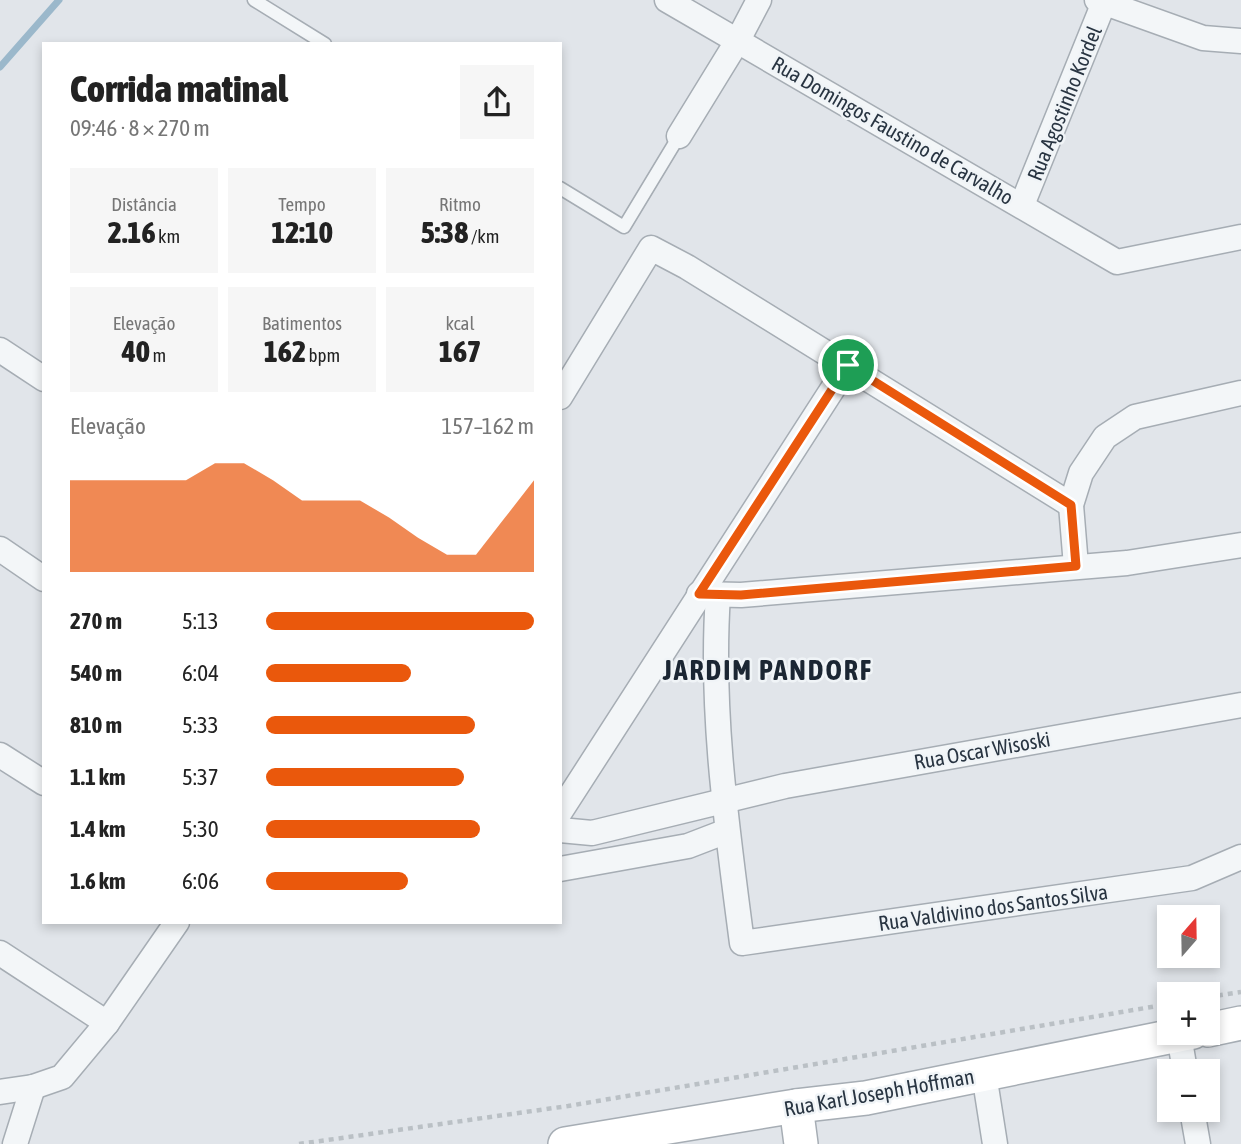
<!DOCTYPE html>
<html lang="pt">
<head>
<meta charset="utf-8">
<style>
  body { margin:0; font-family:"Asap Condensed",sans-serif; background:#f6f6f6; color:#222; height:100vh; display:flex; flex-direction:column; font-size:26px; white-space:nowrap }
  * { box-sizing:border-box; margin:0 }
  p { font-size:23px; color:#767676 }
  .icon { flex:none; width:38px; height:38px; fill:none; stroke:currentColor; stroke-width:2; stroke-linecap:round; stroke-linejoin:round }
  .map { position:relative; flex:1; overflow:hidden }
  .drawer { position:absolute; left:42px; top:42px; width:520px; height:882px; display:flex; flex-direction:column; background:#fff; border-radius:0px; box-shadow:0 4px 10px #0003 }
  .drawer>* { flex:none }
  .needle { width:46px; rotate:20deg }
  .controls { position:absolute; left:1157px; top:905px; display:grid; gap:14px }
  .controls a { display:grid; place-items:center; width:63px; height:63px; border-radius:0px; background:#fff; box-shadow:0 4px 10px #0003; font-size:35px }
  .pin { position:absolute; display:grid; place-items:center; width:60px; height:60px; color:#fff; margin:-30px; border:4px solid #fff; border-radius:50%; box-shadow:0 2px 7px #0007 }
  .round { display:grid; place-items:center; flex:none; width:74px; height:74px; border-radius:0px; background:#f6f6f6 }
  .summary { display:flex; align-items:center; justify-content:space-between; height:119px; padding:0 28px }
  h1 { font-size:38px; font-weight:800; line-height:52px }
  .figures { display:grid; grid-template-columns:repeat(3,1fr); gap:10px; height:119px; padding:7px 28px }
  .figures div { display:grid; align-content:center; border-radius:0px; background:#f6f6f6; text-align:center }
  .figures b { font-size:30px; font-weight:800 }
  .figures small { font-size:19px; font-weight:400 }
  .figures p { font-size:19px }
  .chart { height:196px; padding:14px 28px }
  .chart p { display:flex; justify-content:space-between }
  .chart svg { width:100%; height:126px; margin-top:7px; fill:#ea580c; opacity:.7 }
  ul { padding:0 28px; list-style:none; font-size:23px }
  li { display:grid; grid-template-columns:112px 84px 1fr; align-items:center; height:52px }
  li i { height:18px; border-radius:9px; background:#ea580c }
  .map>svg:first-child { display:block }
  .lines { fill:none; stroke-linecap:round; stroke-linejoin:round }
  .stream { stroke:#9bb8cb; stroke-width:7 }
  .lane-casing { stroke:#a6adb4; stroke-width:15 }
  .street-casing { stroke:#a6adb4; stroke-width:27 }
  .secondary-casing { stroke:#a6adb4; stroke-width:36 }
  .path { stroke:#bac0c5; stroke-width:4.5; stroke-dasharray:5 5; stroke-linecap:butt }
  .lane { stroke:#f3f6f8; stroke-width:12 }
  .street { stroke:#f3f6f8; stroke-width:24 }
  .secondary { stroke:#fff; stroke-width:33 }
  .route-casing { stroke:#fff; stroke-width:14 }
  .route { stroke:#ea580c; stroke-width:9 }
  .labels { text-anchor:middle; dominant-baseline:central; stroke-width:5; stroke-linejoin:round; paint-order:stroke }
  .street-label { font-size:21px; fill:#293542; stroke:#f0f4f7 }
  .district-label { font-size:28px; font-weight:bold; letter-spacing:2px; fill:#1b2633; stroke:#f0f4f7 }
</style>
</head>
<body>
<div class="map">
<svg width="1241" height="1144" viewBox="0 0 1241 1144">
  <rect width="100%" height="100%" fill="#e1e5ea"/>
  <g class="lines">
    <path class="stream" d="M0,67l59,-67"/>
    <defs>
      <g id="lane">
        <path d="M254,0l71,44"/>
        <path d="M560,188l64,39 55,-91"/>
      </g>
      <g id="street">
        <path d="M667,0l450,262 124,-25"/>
        <path d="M1097,0l106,38 38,3"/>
        <path d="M679,136l59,-96 21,-40"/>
        <path d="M1022,205l83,-205"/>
        <path d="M0,350l44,29"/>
        <path d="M560,397l91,-149 36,19 384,238"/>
        <path d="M0,549l44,30"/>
        <path d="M1076,566l-5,-61 10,-32 24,-36 30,-20 106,-24"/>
        <path d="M699,594l42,1 386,-32 114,-18"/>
        <path d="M718,595c-8,116 9,233 24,348l450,-65 49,-21"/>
        <path d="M0,755l44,28"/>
        <path d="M560,812l288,-447"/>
        <path d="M560,830l32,3 193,-47 456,-81"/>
        <path d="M560,869l128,-23 39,-15"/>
        <path d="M0,953l107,70"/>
        <path d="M1179,1035l6,36"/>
        <path d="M984,1074l11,70"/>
        <path d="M0,1092l33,-5 29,-10 45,-54 70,-101"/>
        <path d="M1192,1110l6,34"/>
        <path d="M15,1144l18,-57"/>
      </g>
      <g id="secondary">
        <path d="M1208,1030l33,-7"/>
        <path d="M796,1106l5,38"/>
        <path d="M565,1144l231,-38 70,-8 327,-66"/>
      </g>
    </defs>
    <use href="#lane" class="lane-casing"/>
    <use href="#street" class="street-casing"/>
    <use href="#secondary" class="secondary-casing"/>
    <g class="path">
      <path d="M1208,997l33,-5"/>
      <path d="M299,1144l269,-38 601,-102"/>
    </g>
    <use href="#lane" class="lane"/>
    <use href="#street" class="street"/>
    <use href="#secondary" class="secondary"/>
  </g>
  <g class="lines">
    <defs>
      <path id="route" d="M848,365l223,140 5,61 -335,29 -42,-1z"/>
    </defs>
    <use href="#route" class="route-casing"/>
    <use href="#route" class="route"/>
  </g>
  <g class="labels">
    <g class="street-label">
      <text transform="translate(1064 103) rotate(-68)">Rua Agostinho Kordel</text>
      <text transform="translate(893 130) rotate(30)">Rua Domingos Faustino de Carvalho</text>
      <text transform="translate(982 750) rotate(-10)">Rua Oscar Wisoski</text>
      <text transform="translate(993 907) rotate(-8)">Rua Valdivino dos Santos Silva</text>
      <text transform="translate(879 1092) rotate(-10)">Rua Karl Joseph Hoffman</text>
    </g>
    <g class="district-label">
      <text x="768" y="670">JARDIM PANDORF</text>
    </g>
  </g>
</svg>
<div class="controls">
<a><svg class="needle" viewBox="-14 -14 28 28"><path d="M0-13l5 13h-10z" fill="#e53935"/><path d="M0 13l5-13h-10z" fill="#767676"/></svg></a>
<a>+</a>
<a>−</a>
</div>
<div class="pin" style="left:848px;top:365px;background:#1e9e55"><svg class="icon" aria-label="arrive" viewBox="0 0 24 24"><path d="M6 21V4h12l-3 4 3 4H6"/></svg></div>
<section class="drawer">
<div class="summary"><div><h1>Corrida matinal</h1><p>09:46 · 8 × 270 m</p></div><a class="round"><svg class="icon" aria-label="share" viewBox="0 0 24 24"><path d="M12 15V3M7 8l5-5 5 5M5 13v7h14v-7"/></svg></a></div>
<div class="figures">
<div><p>Distância</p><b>2.16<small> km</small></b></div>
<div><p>Tempo</p><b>12:10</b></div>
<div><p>Ritmo</p><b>5:38<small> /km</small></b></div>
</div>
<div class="figures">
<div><p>Elevação</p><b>40<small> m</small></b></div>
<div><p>Batimentos</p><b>162<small> bpm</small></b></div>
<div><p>kcal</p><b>167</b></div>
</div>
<div class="chart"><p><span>Elevação</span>157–162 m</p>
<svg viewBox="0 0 160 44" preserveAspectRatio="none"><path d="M0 44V12L10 12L20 12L30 12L40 12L50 6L60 6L70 12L80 19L90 19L100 19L110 25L120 32L130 38L140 38L150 25L160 12V44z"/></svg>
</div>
<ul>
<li><b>270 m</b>5:13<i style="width:100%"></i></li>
<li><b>540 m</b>6:04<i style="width:54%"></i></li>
<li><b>810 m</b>5:33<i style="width:78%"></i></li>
<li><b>1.1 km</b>5:37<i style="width:74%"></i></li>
<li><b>1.4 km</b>5:30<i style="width:80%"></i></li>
<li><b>1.6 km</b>6:06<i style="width:53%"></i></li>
</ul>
</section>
</div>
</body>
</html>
